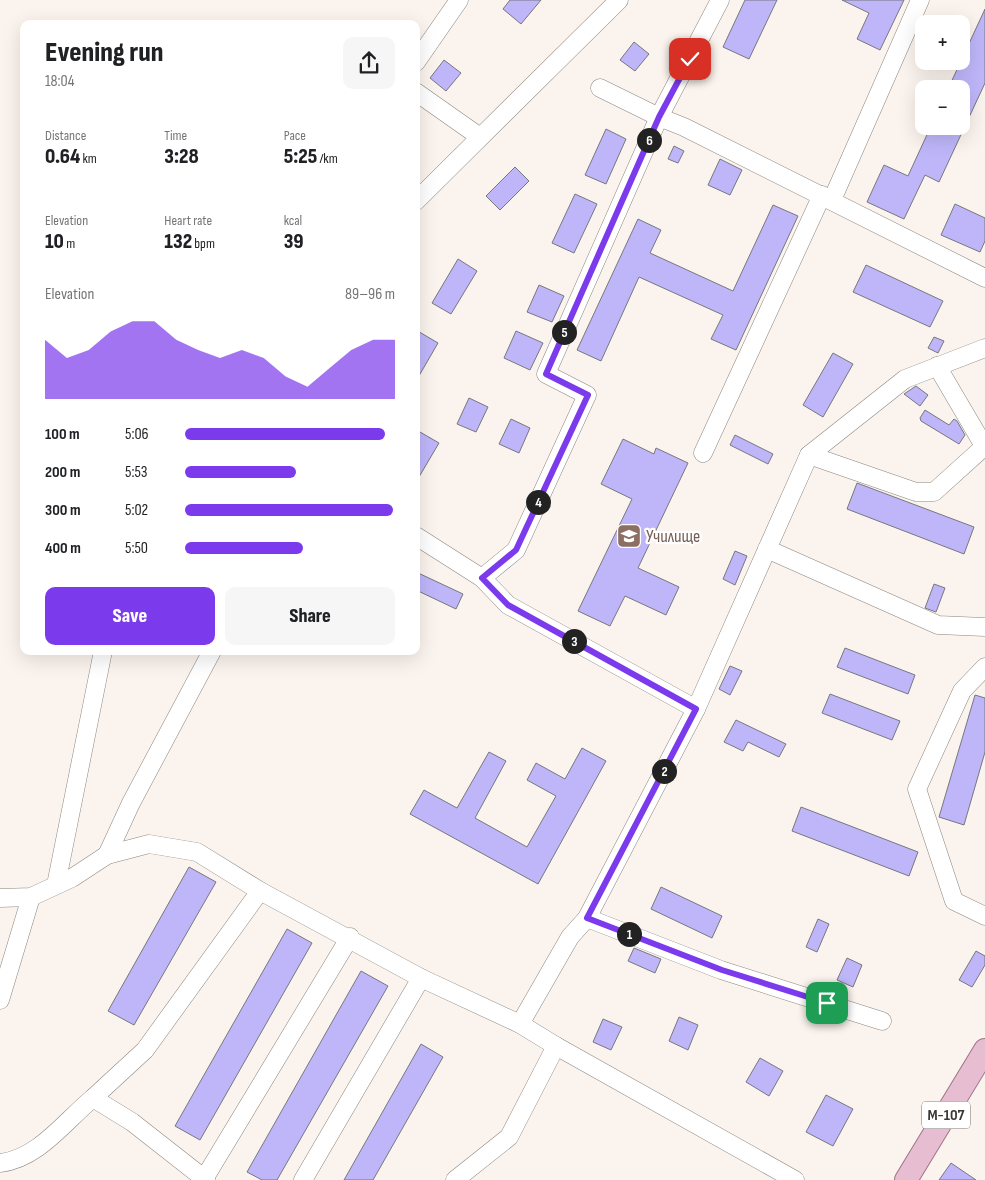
<!DOCTYPE html>
<html lang="en">
<head>
<meta charset="utf-8">
<style>
  body { margin:0; font-family:"Sofia Sans Condensed",sans-serif; background:#f6f6f6; color:#202124; height:100vh; display:flex; flex-direction:column; font-size:19px; white-space:nowrap }
  * { box-sizing:border-box; margin:0 }
  p { font-size:16px; color:#757577 }
  .icon { flex:none; width:28px; height:28px; fill:none; stroke:currentColor; stroke-width:2; stroke-linecap:round; stroke-linejoin:round }
  .map { position:relative; flex:1; overflow:hidden }
  .drawer { position:absolute; left:20px; top:20px; width:400px; height:635px; display:flex; flex-direction:column; background:#fff; border-radius:10px; box-shadow:0 5px 20px #0002 }
  .drawer>* { flex:none }
  .fabs { position:absolute; left:915px; top:15px; display:grid; gap:10px }
  .fabs a { display:grid; place-items:center; width:55px; height:55px; border-radius:10px; background:#fff; box-shadow:0 5px 20px #0002; font-size:25px }
  .pin { position:absolute; display:grid; place-items:center; width:42px; height:42px; color:#fff; margin:-21px; border-radius:10px; box-shadow:0 2px 8px #0006 }
  .km { position:absolute; width:25px; height:25px; margin:-12px; border-radius:50%; background:#222; color:#fff; font-size:14px; line-height:25px; text-align:center }
  .round { display:grid; place-items:center; flex:none; width:52px; height:52px; border-radius:10px; background:#f6f6f6 }
  .headline { display:flex; align-items:center; justify-content:space-between; height:85px; padding:0 25px }
  h1 { font-size:28px; font-weight:800; line-height:38px }
  .metrics { display:grid; grid-template-columns:repeat(3,1fr); gap:8px; height:85px; padding:5px 25px }
  .metrics div { display:grid; align-content:center }
  .metrics b { font-size:21px; font-weight:800 }
  .metrics small { font-size:14px; font-weight:400 }
  .metrics p { font-size:14px }
  .chart { height:140px; padding:10px 25px }
  .chart p { display:flex; justify-content:space-between }
  .chart svg { width:100%; height:90px; margin-top:5px; fill:#7c3aed; opacity:.7 }
  .button { display:flex; gap:10px; margin-top:auto; padding:10px 25px }
  .button a { flex:1; height:58px; border-radius:10px; background:#7c3aed; color:#fff; font-size:20px; font-weight:800; line-height:58px; text-align:center }
  .button a+a { background:#f6f6f6; color:#202124 }
  ul { padding:0 25px; list-style:none; font-size:16px }
  li { display:grid; grid-template-columns:80px 60px 1fr; align-items:center; height:38px }
  li i { height:12px; border-radius:6px; background:#7c3aed }
  .map>svg:first-child { display:block }
  .building { fill:#beb6f9; stroke:#77777f }
  .lines { fill:none; stroke-linecap:round; stroke-linejoin:round }
  .minor-casing { stroke:#8d8680; stroke-width:19 }
  .major-casing { stroke:#a07287; stroke-width:24 }
  .minor { stroke:#fff; stroke-width:18 }
  .major { stroke:#e7bdd1; stroke-width:22 }
  .route-casing { stroke:#fff; stroke-width:10 }
  .route { stroke:#7c3aed; stroke-width:6 }
  .labels { text-anchor:middle; dominant-baseline:central; stroke-width:4.5; stroke-linejoin:round; paint-order:stroke }
  .shield { fill:#fff; stroke:#767472; stroke-width:1 }
  .shield-label { font-size:16px; font-weight:bold; fill:#3b3836 }
  .education-label { font-size:18px; fill:#785e54; stroke:#fff; text-anchor:start }
</style>
</head>
<body>
<div class="map">
<svg width="985" height="1180" viewBox="0 0 985 1180">
  <rect width="100%" height="100%" fill="#fbf3ed"/>
  <g class="building">
    <path d="M510,0h31l-20,24 -18,-15z"/>
    <path d="M745,0h32l-28,59 -26,-12z"/>
    <path d="M842,0h62l-24,50 -23,-11 12,-26z"/>
    <path d="M985,9v74l-46,99 -14,-7 -21,44 -37,-17 17,-37 24,11 23,-50h30v-37h-13z"/>
    <path d="M634,42l15,12 -14,17 -15,-11z"/>
    <path d="M444,60l17,13 -15,18 -16,-13z"/>
    <path d="M606,129l20,10 -20,45 -21,-9z"/>
    <path d="M674,146l10,5 -6,12 -10,-4z"/>
    <path d="M720,159l22,11 -12,25 -22,-10z"/>
    <path d="M515,167l14,14 -29,29 -14,-14z"/>
    <path d="M575,194l22,10 -23,49 -22,-10z"/>
    <path d="M955,204l30,14v23l-5,11 -39,-17z"/>
    <path d="M773,205l25,11 -62,134 -25,-11 12,-24 -84,-38 -38,84 -24,-11 61,-131 23,11 -11,23 83,38z"/>
    <path d="M458,259l19,12 -26,43 -19,-11z"/>
    <path d="M866,265l77,36 -13,26 -77,-35z"/>
    <path d="M539,285l25,11 -12,26 -25,-10z"/>
    <path d="M416,330l22,13 -22,38z"/>
    <path d="M516,331l27,12 -13,27 -26,-12z"/>
    <path d="M934,337l10,4 -6,12 -10,-5z"/>
    <path d="M833,353l20,11 -30,53 -20,-12z"/>
    <path d="M916,386l12,9 -8,11 -16,-12z"/>
    <path d="M469,398l19,9 -12,25 -19,-8z"/>
    <path d="M925,410l24,15 5,-6 3,2 8,14 -6,9 -38,-23 -1,-3z"/>
    <path d="M511,419l19,9 -11,25 -20,-9z"/>
    <path d="M420,432l19,11 -23,39v-44z"/>
    <path d="M735,435l38,19 -5,10 -38,-19z"/>
    <path d="M623,439l31,15 2,-6 32,15 -50,105 41,19 -13,28 -41,-19 -15,30 -32,-15 54,-112 -31,-15z"/>
    <path d="M857,483l117,44 -10,27 -117,-45z"/>
    <path d="M735,551l12,5 -12,29 -12,-6z"/>
    <path d="M416,572l47,22 -7,15 -40,-19z"/>
    <path d="M934,584l11,4 -9,24 -11,-4z"/>
    <path d="M845,648l70,27 -7,19 -71,-27z"/>
    <path d="M730,666l12,5 -12,24 -11,-6z"/>
    <path d="M830,694l70,27 -8,19 -70,-27z"/>
    <path d="M975,695l10,3v54l-21,73 -25,-8z"/>
    <path d="M736,720l50,24 -7,13 -31,-15 -5,9 -19,-9z"/>
    <path d="M582,748l24,13 -68,123 -128,-70 14,-24 33,18 32,-56 17,9 -31,57 52,29 29,-51 -29,-16 9,-17 29,16z"/>
    <path d="M801,807l117,45 -9,24 -117,-45z"/>
    <path d="M189,867l27,15 -82,143 -26,-14z"/>
    <path d="M661,887l61,29 -10,22 -61,-29z"/>
    <path d="M818,919l11,5 -12,28 -11,-5z"/>
    <path d="M287,929l25,14 -112,197 -25,-14z"/>
    <path d="M634,948l27,11 -6,14 -27,-12z"/>
    <path d="M976,951l9,5v9l-13,22 -13,-7z"/>
    <path d="M847,958l15,7 -9,22 -16,-7z"/>
    <path d="M361,971l27,15 -111,194h-15l-15,-8z"/>
    <path d="M679,1017l19,8 -10,25 -19,-9z"/>
    <path d="M603,1019l19,8 -11,23 -18,-8z"/>
    <path d="M421,1044l22,13 -70,123h-29z"/>
    <path d="M760,1058l23,13 -14,25 -23,-14z"/>
    <path d="M826,1095l27,14 -20,37 -27,-14z"/>
    <path d="M951,1163l25,17h-37z"/>
  </g>
  <g class="lines">
    <defs>
      <g id="minor">
        <path d="M416,62l43,-62"/>
        <path d="M600,88l59,29 25,10 301,151"/>
        <path d="M416,92l64,45"/>
        <path d="M832,200l88,-200"/>
        <path d="M416,201l203,-201"/>
        <path d="M937,366l47,80"/>
        <path d="M703,453l119,-258"/>
        <path d="M809,455l107,37h18l51,-46"/>
        <path d="M416,536l66,42 26,27 188,104"/>
        <path d="M767,549l171,76 47,2"/>
        <path d="M482,578l34,-28 71,-155 -41,-21 113,-257 61,-117"/>
        <path d="M985,667l-23,24 -45,98 37,112 31,15"/>
        <path d="M107,855l24,-52 81,-152"/>
        <path d="M56,885l47,-234"/>
        <path d="M0,898l31,-1 41,-19 35,-23 42,-11 48,8 63,39 161,87 99,46 36,22 239,134"/>
        <path d="M587,918l134,52 161,51"/>
        <path d="M0,1000l31,-103"/>
        <path d="M520,1024l50,-87 17,-19 109,-209 113,-254 96,-76 80,-31"/>
        <path d="M93,1098l52,-48 115,-159"/>
        <path d="M0,1163c38,-4 65,-42 93,-65l39,24 74,58"/>
        <path d="M204,1179l146,-242"/>
        <path d="M303,1180l118,-202"/>
        <path d="M455,1180l54,-43 47,-91"/>
      </g>
      <path id="major" d="M906,1180l79,-130"/>
    </defs>
    <use href="#minor" class="minor-casing"/>
    <use href="#major" class="major-casing"/>
    <use href="#minor" class="minor"/>
    <use href="#major" class="major"/>
  </g>
  <g class="lines">
    <defs>
      <path id="route" d="M690,59l-31,58 -113,257 42,21 -72,155 -34,28 26,27 188,104 -109,209 135,52 105,33"/>
    </defs>
    <use href="#route" class="route-casing"/>
    <use href="#route" class="route"/>
  </g>
  <defs>
    <symbol id="school-square" viewBox="-11 -11 22 22"><rect x="-9" y="-9" width="18" height="18" rx="4" fill="#8d6e63" stroke="#fff"/><path d="M0-5L7-2L0 1L-7-2ZM-4 1L0 2.5L4 1V4Q0 6-4 4Z" fill="#fff"/></symbol>
  </defs>
  <g fill-rule="evenodd">
    <use href="#school-square" x="615" y="522" width="28" height="28"/>
  </g>
  <g class="labels">
    <rect class="shield" x="922" y="1101.5" width="48" height="27" rx="4"/>
    <g class="shield-label">
      <text x="946" y="1115">М-107</text>
    </g>
    <g class="education-label">
      <text x="646" y="536">Училище</text>
    </g>
  </g>
</svg>
<div class="fabs">
<a>+</a>
<a>−</a>
</div>
<div class="pin" style="left:827px;top:1003px;background:#1e9e55"><svg class="icon" aria-label="arrive" viewBox="0 0 24 24"><path d="M6 21V4h12l-3 4 3 4H6"/></svg></div>
<div class="pin" style="left:690px;top:59px;background:#d93025"><svg class="icon" aria-label="check" viewBox="0 0 24 24"><path d="M5 12l5 5 9-10"/></svg></div>
<b class="km" style="left:629px;top:934px">1</b>
<b class="km" style="left:664px;top:771px">2</b>
<b class="km" style="left:574px;top:641px">3</b>
<b class="km" style="left:538px;top:502px">4</b>
<b class="km" style="left:564px;top:332px">5</b>
<b class="km" style="left:649px;top:140px">6</b>
<section class="drawer">
<div class="headline"><div><h1>Evening run</h1><p>18:04</p></div><a class="round"><svg class="icon" aria-label="share" viewBox="0 0 24 24"><path d="M12 15V3M7 8l5-5 5 5M5 13v7h14v-7"/></svg></a></div>
<div class="metrics">
<div><p>Distance</p><b>0.64<small> km</small></b></div>
<div><p>Time</p><b>3:28</b></div>
<div><p>Pace</p><b>5:25<small> /km</small></b></div>
</div>
<div class="metrics">
<div><p>Elevation</p><b>10<small> m</small></b></div>
<div><p>Heart rate</p><b>132<small> bpm</small></b></div>
<div><p>kcal</p><b>39</b></div>
</div>
<div class="chart"><p><span>Elevation</span>89–96 m</p>
<svg viewBox="0 0 160 44" preserveAspectRatio="none"><path d="M0 44V15L10 24L20 20L30 11L40 6L50 6L60 15L70 20L80 24L90 20L100 24L110 33L120 38L130 29L140 20L150 15L160 15V44z"/></svg>
</div>
<ul>
<li><b>100 m</b>5:06<i style="width:95%"></i></li>
<li><b>200 m</b>5:53<i style="width:53%"></i></li>
<li><b>300 m</b>5:02<i style="width:99%"></i></li>
<li><b>400 m</b>5:50<i style="width:56%"></i></li>
</ul>
<div class="button"><a>Save</a><a>Share</a></div>
</section>
</div>
</body>
</html>
